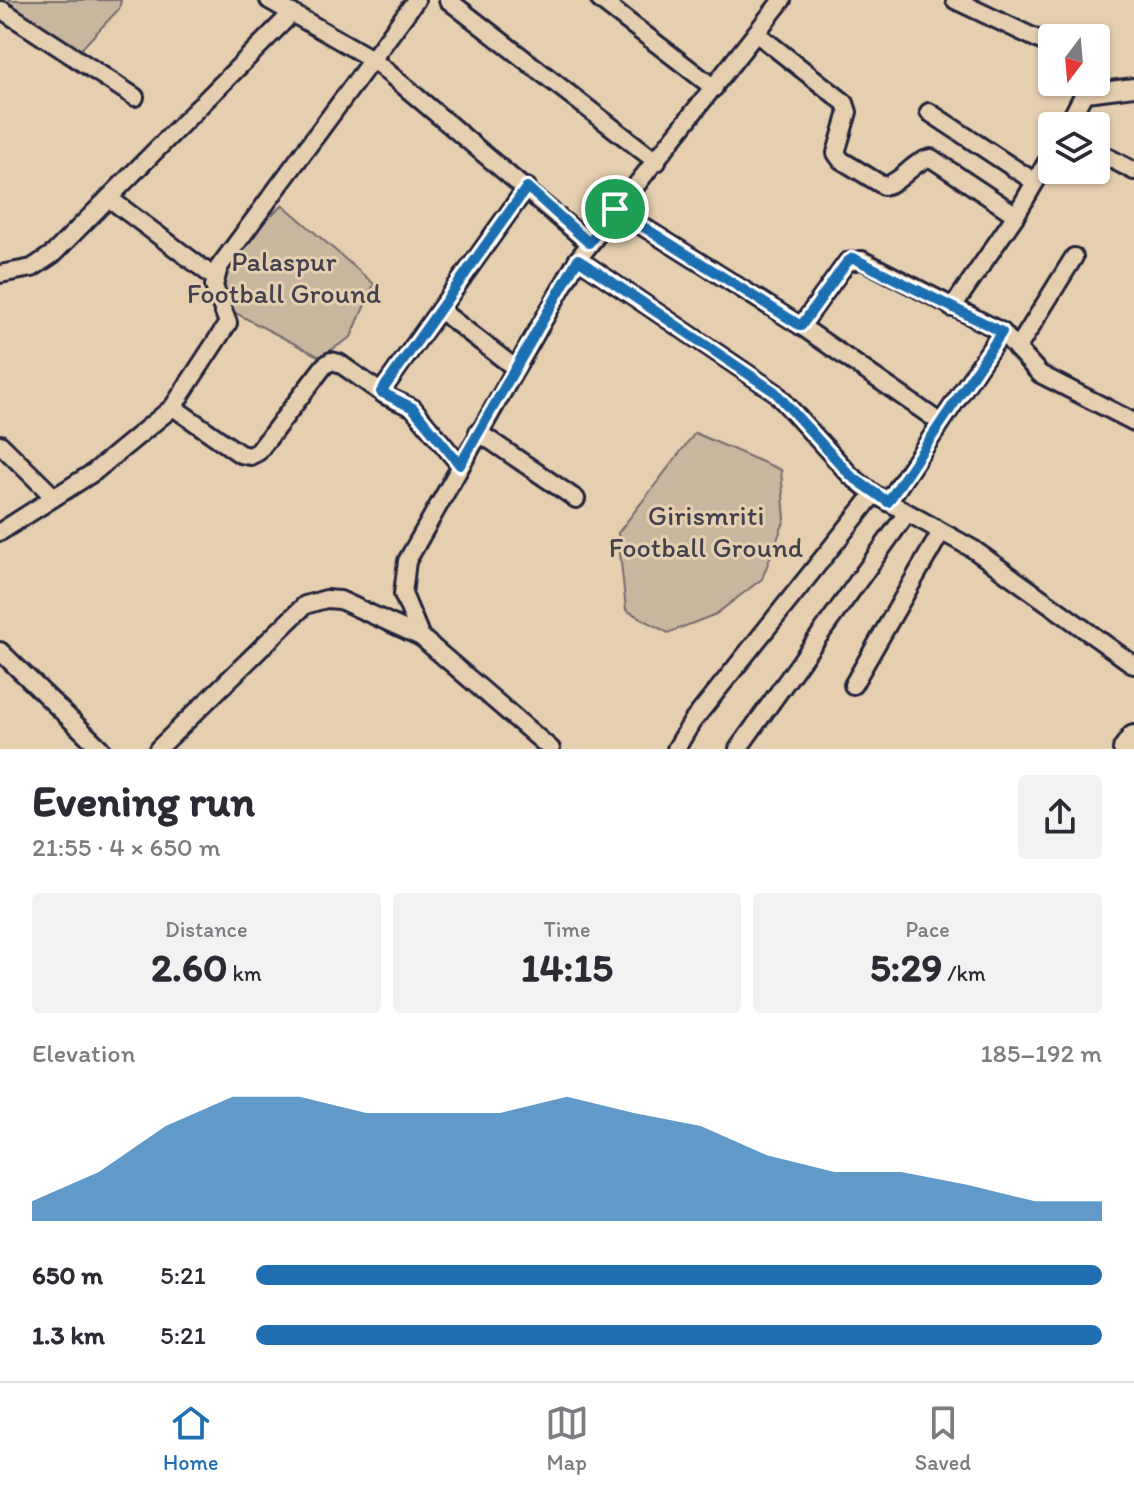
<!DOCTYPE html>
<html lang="en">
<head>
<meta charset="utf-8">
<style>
  body { margin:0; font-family:Itim,sans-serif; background:#f2f2f3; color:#2b2b33; height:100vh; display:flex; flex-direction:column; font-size:30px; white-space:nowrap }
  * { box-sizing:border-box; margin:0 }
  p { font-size:26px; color:#7c7c81 }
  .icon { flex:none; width:44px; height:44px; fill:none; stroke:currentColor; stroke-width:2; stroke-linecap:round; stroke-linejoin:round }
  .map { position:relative; height:749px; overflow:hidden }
  .side { display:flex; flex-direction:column; background:#fff; flex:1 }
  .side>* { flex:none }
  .needle { width:52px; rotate:196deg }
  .fabs { position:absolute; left:1038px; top:24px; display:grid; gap:16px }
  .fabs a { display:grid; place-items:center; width:72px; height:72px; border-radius:8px; background:#fff; box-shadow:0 2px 6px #0004; font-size:40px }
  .pin { position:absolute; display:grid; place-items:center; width:68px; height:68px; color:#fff; margin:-34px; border:4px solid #fff; border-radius:50%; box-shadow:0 2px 8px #0007 }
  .round { display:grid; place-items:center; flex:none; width:84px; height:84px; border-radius:8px; background:#f2f2f3 }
  .headline { display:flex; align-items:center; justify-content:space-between; height:136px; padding:0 32px }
  h1 { font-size:44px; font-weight:700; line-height:60px }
  .figures { display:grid; grid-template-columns:repeat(3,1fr); gap:12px; height:136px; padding:8px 32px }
  .figures div { display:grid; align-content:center; border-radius:8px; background:#f2f2f3; text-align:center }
  .figures b { font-size:40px; font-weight:700 }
  .figures small { font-size:22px; font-weight:400 }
  .figures p { font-size:22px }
  .chart { height:224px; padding:16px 32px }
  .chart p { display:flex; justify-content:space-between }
  .chart svg { width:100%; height:144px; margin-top:8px; fill:#1f6fb2; opacity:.7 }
  ul { padding:0 32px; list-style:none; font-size:26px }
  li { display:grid; grid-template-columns:128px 96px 1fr; align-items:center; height:60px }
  li i { height:20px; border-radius:10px; background:#1f6fb2 }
  .tabs { display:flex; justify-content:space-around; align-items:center; height:112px; border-top:2px solid #e1e1e2; background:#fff; font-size:22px; color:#7c7c81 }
  .tabs a { display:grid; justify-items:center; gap:4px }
  .tabs .current { color:#1f6fb2 }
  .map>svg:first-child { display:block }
  .green { fill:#c9b69e; stroke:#766c6c; stroke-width:2 }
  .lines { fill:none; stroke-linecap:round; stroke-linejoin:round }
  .street-casing { stroke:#22223b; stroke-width:22 }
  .primary-casing { stroke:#22223b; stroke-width:30 }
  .street { stroke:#e6cfaf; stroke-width:16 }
  .primary { stroke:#e6cfaf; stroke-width:24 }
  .route-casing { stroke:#fff; stroke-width:16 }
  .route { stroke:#1f6fb2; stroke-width:10 }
  .labels { text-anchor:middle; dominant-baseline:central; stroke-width:6; stroke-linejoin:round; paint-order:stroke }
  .park-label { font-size:28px; fill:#43404f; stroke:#e6cfaf }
</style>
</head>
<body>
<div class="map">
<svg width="1134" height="749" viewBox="0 0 1134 749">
  <rect width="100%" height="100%" fill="#e6cfaf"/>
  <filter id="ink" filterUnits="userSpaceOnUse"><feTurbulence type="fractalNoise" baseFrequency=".0125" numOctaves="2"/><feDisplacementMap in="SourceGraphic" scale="16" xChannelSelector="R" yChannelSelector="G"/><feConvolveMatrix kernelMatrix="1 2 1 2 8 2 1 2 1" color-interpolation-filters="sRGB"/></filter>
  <g filter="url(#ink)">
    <g class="green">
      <path d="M9,0h112l-2,9 -51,54 -63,-53z"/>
      <path d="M283,205l91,79 -23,53 -31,20 -100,-52 7,-53z"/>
      <path d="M695,433l86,37 4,49 -23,60 -46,35 -48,19 -42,-23 -8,-77z"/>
    </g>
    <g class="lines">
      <defs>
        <g id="street">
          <path d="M269,0l103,59 217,184"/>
          <path d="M448,0l209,162"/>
          <path d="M600,0l114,88"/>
          <path d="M955,0l97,46"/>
          <path d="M2,10l133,87"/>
          <path d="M756,33l89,70 3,9 -12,41 5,7 43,26c19,-4 28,-25 47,-28l85,57"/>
          <path d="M1086,93l48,-6"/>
          <path d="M929,112l106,70"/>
          <path d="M1067,126l23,-44"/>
          <path d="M1096,151l38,20"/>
          <path d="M110,199l104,78"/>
          <path d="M615,209l186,117 140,97"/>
          <path d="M578,259l197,133 76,84 23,18 99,55 161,116"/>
          <path d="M0,274l32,-6 21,-14 239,-241"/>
          <path d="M952,308l64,-93 36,-62"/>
          <path d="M440,310l75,58"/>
          <path d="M801,326l46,-64 15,-2 140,72 38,42 94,48"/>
          <path d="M1017,349l57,-92"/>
          <path d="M381,392l146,-205"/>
          <path d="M173,407l67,47 10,2 8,-4 66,-86 7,-5 8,2 47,33 27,12 47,57"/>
          <path d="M478,432l98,67"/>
          <path d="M0,444l54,53"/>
          <path d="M888,502l114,-170"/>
          <path d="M0,532l94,-60 79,-65 55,-84 -14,-37 5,-19 197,-267"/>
          <path d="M0,651l101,98"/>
          <path d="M853,685l88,-153"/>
          <path d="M158,749l147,-144 21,-6 14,1 81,37"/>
          <path d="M551,749l-130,-112 -18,-43 4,-33 171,-302 204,-259"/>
          <path d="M676,749l16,-27 182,-228"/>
          <path d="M738,749l169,-236"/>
        </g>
        <path id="primary" d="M1126,749l8,-11"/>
      </defs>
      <use href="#street" class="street-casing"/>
      <use href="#primary" class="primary-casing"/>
      <use href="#street" class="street"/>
      <use href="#primary" class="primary"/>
    </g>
  </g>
  <g class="lines" filter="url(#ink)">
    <defs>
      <path id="route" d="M527,187l62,56 26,-34 186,117 46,-64 6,-4 149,74 -114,170 -37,-26 -76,-84 -197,-133 -118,206 -47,-57 -32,-16z"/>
    </defs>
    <use href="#route" class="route-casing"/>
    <use href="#route" class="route"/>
  </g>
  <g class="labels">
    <g class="park-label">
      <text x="284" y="261">Palaspur<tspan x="284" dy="32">Football Ground</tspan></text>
      <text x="706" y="515">Girismriti<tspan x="706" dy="32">Football Ground</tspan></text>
    </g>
  </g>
</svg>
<div class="fabs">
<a><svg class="needle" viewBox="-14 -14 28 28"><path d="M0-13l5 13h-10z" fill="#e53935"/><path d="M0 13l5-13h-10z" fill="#7c7c81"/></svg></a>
<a><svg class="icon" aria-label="layers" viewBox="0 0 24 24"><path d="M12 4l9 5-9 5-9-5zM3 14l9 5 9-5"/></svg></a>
</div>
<div class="pin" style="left:615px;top:209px;background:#1e9e55"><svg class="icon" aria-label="arrive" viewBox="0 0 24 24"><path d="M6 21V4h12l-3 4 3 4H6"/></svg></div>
</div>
<section class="side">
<div class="headline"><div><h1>Evening run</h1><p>21:55 · 4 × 650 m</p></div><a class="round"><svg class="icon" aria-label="share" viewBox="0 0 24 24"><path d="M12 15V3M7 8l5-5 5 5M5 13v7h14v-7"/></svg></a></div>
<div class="figures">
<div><p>Distance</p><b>2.60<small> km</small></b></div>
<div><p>Time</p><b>14:15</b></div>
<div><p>Pace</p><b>5:29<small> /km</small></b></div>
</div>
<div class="chart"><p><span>Elevation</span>185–192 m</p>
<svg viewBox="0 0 160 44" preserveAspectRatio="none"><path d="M0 44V38L10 29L20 15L30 6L40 6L50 11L60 11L70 11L80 6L90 11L100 15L110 24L120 29L130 29L140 33L150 38L160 38V44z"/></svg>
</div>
<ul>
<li><b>650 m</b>5:21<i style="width:100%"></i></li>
<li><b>1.3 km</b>5:21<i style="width:100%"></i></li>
</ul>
</section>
<nav class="tabs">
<a class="current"><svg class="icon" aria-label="home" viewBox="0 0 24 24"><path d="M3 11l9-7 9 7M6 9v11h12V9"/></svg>Home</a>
<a><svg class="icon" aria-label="map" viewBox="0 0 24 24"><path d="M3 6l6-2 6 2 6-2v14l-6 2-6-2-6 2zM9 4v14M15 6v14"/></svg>Map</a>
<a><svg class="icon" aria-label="saved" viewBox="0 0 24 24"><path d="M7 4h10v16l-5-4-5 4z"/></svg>Saved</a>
</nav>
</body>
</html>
